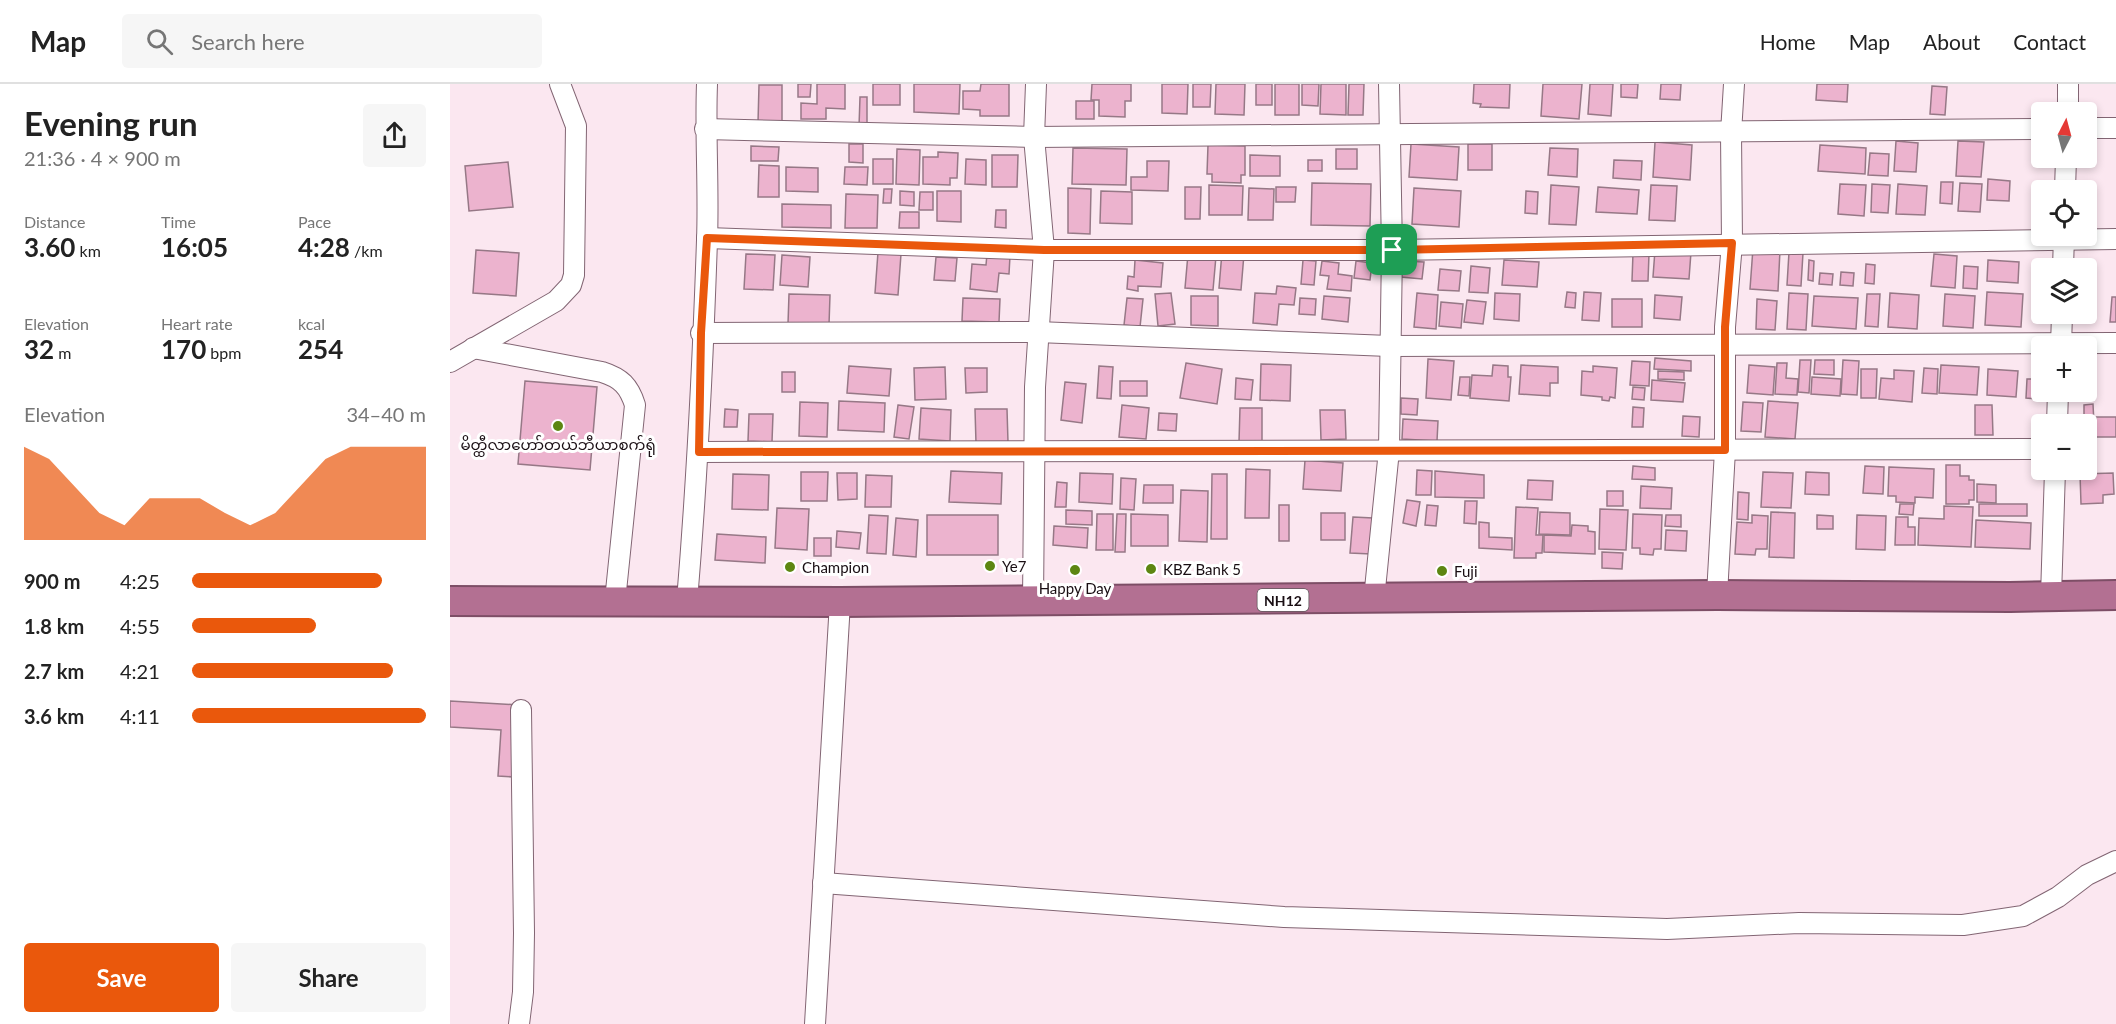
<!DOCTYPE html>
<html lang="en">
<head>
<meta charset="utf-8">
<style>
  body { margin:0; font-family:Lato,"Noto Sans Myanmar",sans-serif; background:#f6f6f6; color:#222; height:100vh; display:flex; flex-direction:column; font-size:22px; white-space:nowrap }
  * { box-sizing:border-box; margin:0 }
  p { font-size:20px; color:#767676 }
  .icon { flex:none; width:33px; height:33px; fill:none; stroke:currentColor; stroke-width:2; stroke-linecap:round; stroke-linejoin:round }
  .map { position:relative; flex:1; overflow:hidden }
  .details { display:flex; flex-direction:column; background:#fff; width:450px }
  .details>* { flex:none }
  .needle { width:39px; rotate:6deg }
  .buttons { position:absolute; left:1581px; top:18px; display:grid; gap:12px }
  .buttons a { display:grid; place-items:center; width:66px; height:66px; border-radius:6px; background:#fff; box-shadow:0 3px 9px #0003; font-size:30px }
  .pin { position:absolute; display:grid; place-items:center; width:51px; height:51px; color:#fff; margin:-26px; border-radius:12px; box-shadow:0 3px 9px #0006 }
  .round { display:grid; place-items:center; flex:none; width:63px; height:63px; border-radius:6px; background:#f6f6f6 }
  .summary { display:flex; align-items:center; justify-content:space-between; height:102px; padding:0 24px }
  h1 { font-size:33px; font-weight:700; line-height:45px }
  .stats { display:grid; grid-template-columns:repeat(3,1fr); gap:9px; height:102px; padding:6px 24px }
  .stats div { display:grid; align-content:center }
  .stats b { font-size:26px; font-weight:700 }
  .stats small { font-size:16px; font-weight:400 }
  .stats p { font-size:16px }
  .chart { height:168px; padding:12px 24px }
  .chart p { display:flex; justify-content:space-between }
  .chart svg { width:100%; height:108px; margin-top:6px; fill:#ea580c; opacity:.7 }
  .cta { display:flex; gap:12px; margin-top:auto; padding:12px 24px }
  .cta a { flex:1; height:69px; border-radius:6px; background:#ea580c; color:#fff; font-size:24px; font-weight:700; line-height:69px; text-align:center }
  .cta a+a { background:#f6f6f6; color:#222 }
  ul { padding:0 24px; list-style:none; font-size:20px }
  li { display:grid; grid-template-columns:96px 72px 1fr; align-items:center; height:45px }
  li i { height:15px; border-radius:8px; background:#ea580c }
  header { display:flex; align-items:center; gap:36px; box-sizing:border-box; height:84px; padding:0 30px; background:#fff; border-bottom:2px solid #e0e0e0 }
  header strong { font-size:28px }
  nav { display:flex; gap:33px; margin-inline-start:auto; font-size:21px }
  .search { width:420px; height:54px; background:#f6f6f6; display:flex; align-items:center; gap:15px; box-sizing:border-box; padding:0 21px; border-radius:6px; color:#767676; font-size:22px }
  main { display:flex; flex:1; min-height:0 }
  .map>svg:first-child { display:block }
  .building { fill:#ecb3ce; stroke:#967886; stroke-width:1.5 }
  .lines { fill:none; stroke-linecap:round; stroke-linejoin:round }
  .minor-casing { stroke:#826573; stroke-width:22 }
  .highway-casing { stroke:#7d4e66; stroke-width:32 }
  .minor { stroke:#fff; stroke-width:20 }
  .highway { stroke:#b37092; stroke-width:28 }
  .route-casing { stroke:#fff; stroke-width:12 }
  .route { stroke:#ea580c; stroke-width:8 }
  .poi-dot { fill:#5d8611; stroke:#fff; stroke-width:2 }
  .labels { text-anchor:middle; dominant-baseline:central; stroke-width:6; stroke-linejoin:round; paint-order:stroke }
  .shield { fill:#fff; stroke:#5e565a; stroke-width:1.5 }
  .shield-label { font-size:14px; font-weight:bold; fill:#190e13 }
  .poi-label { font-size:15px; fill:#190e13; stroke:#fff; text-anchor:start }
</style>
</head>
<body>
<header>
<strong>Map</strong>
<div class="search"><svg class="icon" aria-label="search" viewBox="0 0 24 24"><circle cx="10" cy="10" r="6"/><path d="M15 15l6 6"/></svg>Search here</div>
<nav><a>Home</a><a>Map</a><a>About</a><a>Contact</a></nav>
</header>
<main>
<section class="details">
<div class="summary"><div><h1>Evening run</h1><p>21:36 · 4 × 900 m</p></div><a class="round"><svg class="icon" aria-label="share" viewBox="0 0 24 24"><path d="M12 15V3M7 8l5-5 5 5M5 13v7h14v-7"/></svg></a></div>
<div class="stats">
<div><p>Distance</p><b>3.60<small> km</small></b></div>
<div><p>Time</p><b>16:05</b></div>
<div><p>Pace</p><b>4:28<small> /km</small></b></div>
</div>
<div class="stats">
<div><p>Elevation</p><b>32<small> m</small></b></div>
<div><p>Heart rate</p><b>170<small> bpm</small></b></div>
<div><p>kcal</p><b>254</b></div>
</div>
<div class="chart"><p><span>Elevation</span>34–40 m</p>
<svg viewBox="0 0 160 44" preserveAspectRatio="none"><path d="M0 44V6L10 11L20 22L30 33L40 38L50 27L60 27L70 27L80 33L90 38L100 33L110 22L120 11L130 6L140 6L150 6L160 6V44z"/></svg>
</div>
<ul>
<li><b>900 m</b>4:25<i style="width:81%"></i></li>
<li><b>1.8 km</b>4:55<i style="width:53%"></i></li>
<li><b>2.7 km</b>4:21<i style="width:86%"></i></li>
<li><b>3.6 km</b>4:11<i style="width:100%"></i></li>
</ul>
<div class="cta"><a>Save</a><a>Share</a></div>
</section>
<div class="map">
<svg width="1666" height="940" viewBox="0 0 1666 940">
  <rect width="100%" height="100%" fill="#fbe7f0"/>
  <g class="building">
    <path d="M348,0h13l-1,13h-12z"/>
    <path d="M367,0h28v25l-19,-1v11h-25v-16l16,1z"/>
    <rect x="423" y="0" width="27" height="21"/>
    <path d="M464,0h46l-1,30 -45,-2z"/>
    <path d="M531,0h28v32h-29v-6l-17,-1v-18h17z"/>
    <path d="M642,0h39v17h-6v16l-26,-1v-16h-8z"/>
    <path d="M712,0h26l-1,30 -25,-1z"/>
    <path d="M743,0h18l-1,23h-17z"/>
    <path d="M766,0h29l-1,31 -29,-1z"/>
    <rect x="806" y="0" width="16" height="21"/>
    <rect x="825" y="0" width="24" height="31"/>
    <path d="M852,0h17l-1,22 -16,-1z"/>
    <path d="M871,0h25v31l-26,-1z"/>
    <path d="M899,0h15l-1,31h-15z"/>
    <path d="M1024,0h36l-1,24 -29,-1 1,-3 -8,-1z"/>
    <path d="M1093,0h39l-3,35 -38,-3z"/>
    <path d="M1140,0h23l-2,32 -23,-2z"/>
    <path d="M1171,0h17l-1,14 -16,-1z"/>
    <path d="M1211,0h20l-1,16 -20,-1z"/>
    <path d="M1367,0h31l-1,18 -31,-2z"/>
    <path d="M309,1h23v38h-24z"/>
    <path d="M1482,2l15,1 -2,28 -15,-1z"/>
    <path d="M410,13h7v30h-8z"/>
    <rect x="626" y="17" width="18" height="18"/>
    <path d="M1446,57l22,2 -2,29 -22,-1z"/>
    <path d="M1508,57l26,1 -3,35 -25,-1z"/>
    <path d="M1205,58l37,3 -2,35 -37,-3z"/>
    <path d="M399,60h14v19l-14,-1z"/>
    <path d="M961,60l48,3 -2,33 -48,-3z"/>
    <rect x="1018" y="60" width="24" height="26"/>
    <path d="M758,61l37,1v29h-4v8l-29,-1v-8h-5z"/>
    <path d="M1370,61l46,3 -1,26 -47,-3z"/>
    <path d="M301,62l28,1 -1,14h-27z"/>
    <path d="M623,64l54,1 -1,36 -54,-1z"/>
    <path d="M1100,64l28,1 -1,28 -29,-2z"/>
    <path d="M447,65l23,1 -1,35 -23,-1z"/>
    <rect x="886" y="65" width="21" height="20"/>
    <path d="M488,68l20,1 -1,25h-7v7l-27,-1v-27h15z"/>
    <path d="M1420,69l19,1 -1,22 -20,-1z"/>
    <path d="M542,71h26l-1,32h-25z"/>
    <path d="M800,71l30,1v20h-30z"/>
    <rect x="423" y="75" width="20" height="25"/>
    <path d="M516,75l20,1v25l-21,-1z"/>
    <rect x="858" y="76" width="14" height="11"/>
    <path d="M1164,76l28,1 -1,19 -28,-2z"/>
    <path d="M697,77h22l-1,30 -37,-1v-13h16z"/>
    <path d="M58,78l5,45 -44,4 -4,-45z"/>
    <path d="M309,81l20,1v31h-21z"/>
    <path d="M336,83l32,1v24l-32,-1z"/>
    <path d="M395,83h23l-1,18 -23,-1z"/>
    <path d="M1538,95l22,2 -1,20 -22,-1z"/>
    <path d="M1491,98h12l-1,22 -12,-1z"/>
    <path d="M862,99l59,1 -1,42 -59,-1z"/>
    <path d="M1510,99l22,1 -2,28 -22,-1z"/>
    <path d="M1390,100l26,1 -2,31 -26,-2z"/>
    <path d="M1422,100l18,1 -2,28 -17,-1z"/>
    <path d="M1448,100l29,2 -2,29 -29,-1z"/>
    <path d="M759,101l34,1 -1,29h-33z"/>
    <path d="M1101,101l28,2 -3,38 -27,-1z"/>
    <path d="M1201,101l26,1 -2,35 -26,-1z"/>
    <path d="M735,103h16l-1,32h-15z"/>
    <path d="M826,103h20l-1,15h-19z"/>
    <path d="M1148,103l41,3 -2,24 -41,-2z"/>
    <path d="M618,104l23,1 -1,45 -22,-1z"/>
    <path d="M799,104l25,1 -1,31h-25z"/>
    <path d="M964,104l47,3 -2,36 -47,-3z"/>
    <path d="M434,105h8l-1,14h-8z"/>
    <path d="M450,107l14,1v14l-14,-1z"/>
    <path d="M487,107h24v31l-24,-1z"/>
    <path d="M651,107l31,1v32l-32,-1z"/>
    <path d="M1076,107l12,1 -1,22 -12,-1z"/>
    <path d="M470,108h13v18h-14z"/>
    <path d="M396,110l32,1 -1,33h-32z"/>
    <path d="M332,120l49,1v23l-49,-1z"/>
    <path d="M546,126h10v18l-11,-1z"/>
    <path d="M450,128h19v16h-20z"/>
    <path d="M1303,164l27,2 -2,41 -28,-2z"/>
    <path d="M26,166l43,3 -3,43 -43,-3z"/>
    <path d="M1205,166l36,2 -2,27 -36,-2z"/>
    <path d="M428,168l23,2 -3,41 -23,-2z"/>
    <path d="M772,168l22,2 -3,36 -22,-2z"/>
    <path d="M1339,168l14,1 -2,33 -14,-1z"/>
    <path d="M1183,169l16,1 -1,27h-16z"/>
    <path d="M296,170l29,1 -2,35 -29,-1z"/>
    <path d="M537,170l23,2 -1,18 -10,-1 -2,19 -27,-3 2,-25 14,1z"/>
    <path d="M738,170l28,2 -3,34 -28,-2z"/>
    <path d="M1484,170l23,2 -2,32 -24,-2z"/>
    <path d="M332,171l28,2 -2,30 -28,-2z"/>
    <path d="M486,173l21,1 -2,23 -21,-1z"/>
    <path d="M685,176l28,3 -2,24 -23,-1v5l-11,-2 1,-13 6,1z"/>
    <path d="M853,176l13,1 -2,24 -13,-1z"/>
    <path d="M1054,176l35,2 -2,25 -35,-2z"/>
    <path d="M1359,176l5,1 -1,20 -5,-1z"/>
    <path d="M1538,176l31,2 -1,21 -31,-2z"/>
    <path d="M872,177l17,2 -1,11 14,2 -1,15 -24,-2 2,-13 -9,-1z"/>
    <path d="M906,177l16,2 -2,17 -16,-2z"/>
    <path d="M953,177l21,1 -2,17 -21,-2z"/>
    <path d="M1416,180l9,1 -1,19 -9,-1z"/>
    <path d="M1021,182l19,2 -2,25 -19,-1z"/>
    <path d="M1514,182l14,1 -1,22 -14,-1z"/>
    <path d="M990,185l21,2 -2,20 -21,-1z"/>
    <path d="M1391,188l13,1 -1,13 -13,-1z"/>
    <path d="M1370,189l13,1 -1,11 -13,-1z"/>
    <path d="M827,202l19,2 -2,17 -15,-1 -2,21 -24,-2 2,-30 21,1z"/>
    <path d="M1117,208l9,1 -1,15 -10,-1z"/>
    <path d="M1134,208l17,1 -2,28 -17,-1z"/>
    <path d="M1537,208l36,2 -2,33 -36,-2z"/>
    <path d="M721,209l4,31 -17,2 -3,-32z"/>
    <path d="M967,209l21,2 -2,34 -22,-2z"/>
    <path d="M1045,209l25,1 -1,27 -25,-2z"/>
    <path d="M1339,209l19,1 -2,36 -19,-1z"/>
    <path d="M1440,209l29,2 -2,34 -29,-2z"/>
    <path d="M339,210l41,1 -1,30 -41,-1z"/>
    <path d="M1417,210h13l-2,33 -13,-1z"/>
    <path d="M1495,210l30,2 -2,32 -30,-2z"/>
    <path d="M1205,211l27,2 -2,23 -26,-2z"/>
    <path d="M741,212h27v30l-27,-1z"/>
    <path d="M874,212l26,2 -2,24 -26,-3z"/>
    <path d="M1364,212l44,2 -2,31 -44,-3z"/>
    <path d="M1662,213h4v25h-6z"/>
    <path d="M513,214l37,1 -1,23 -37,-1z"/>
    <path d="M677,214l16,1 -3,28 -16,-2z"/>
    <path d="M850,214l16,1 -1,16 -16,-1z"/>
    <rect x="1162" y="215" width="30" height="28"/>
    <path d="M1307,215l20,2 -2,29 -19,-1z"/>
    <path d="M1017,216l19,2 -3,22 -19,-2z"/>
    <path d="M991,218l22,2 -2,24 -22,-2z"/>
    <path d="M1205,274l36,3v10l-37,-2z"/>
    <path d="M978,275l26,2 -3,39 -25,-2z"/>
    <path d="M1350,276h11l-2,33 -11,-1z"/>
    <path d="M1365,276h19v15l-20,-1z"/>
    <path d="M1393,276l16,1 -2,34 -16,-1z"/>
    <path d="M1182,277l18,1 -1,24 -19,-1z"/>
    <path d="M736,279l36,6 -5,35 -37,-6z"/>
    <path d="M1327,279h10l-1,15 12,1 -1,16 -22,-1z"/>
    <path d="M811,280l30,1 -1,36 -30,-1z"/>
    <path d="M1043,281l15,1v11h3l-2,24 -39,-3 2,-23 20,1z"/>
    <path d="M1071,281l37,2v16h-8v13l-31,-2z"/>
    <path d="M1299,281l26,2 -2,28 -26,-2z"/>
    <path d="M1491,281l38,2 -2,28 -38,-2z"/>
    <path d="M399,282l42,3 -2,27 -42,-3z"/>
    <path d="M649,282l14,1 -2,32 -14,-1z"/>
    <path d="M1143,282l24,2 -2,30 -5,-1 -1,4 -7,-1v-3l-21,-2 1,-24 11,1z"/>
    <path d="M495,283l1,32 -31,1 -1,-32z"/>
    <path d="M515,284h22v24l-21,1z"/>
    <path d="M1474,284l14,1 -1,25 -15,-1z"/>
    <path d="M1411,285h16l-1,29h-15z"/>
    <path d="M1538,285l30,2 -2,26 -29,-2z"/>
    <path d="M1444,286l20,1 -2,31 -33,-3 2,-21 13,1z"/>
    <path d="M1208,287l26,1v8l-26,-1z"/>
    <rect x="332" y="288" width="13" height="20"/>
    <path d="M1010,293h10l-1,19 -11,-1z"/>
    <path d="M1362,293l29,2 -1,17 -29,-2z"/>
    <path d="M786,294l17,2 -2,20 -16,-1z"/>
    <path d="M1577,295h12l-1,20 -12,-1z"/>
    <path d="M1202,296l33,3 -2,19 -32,-2z"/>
    <path d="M75,297l72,6 -7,83 -72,-6z"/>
    <rect x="670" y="297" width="27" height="15"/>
    <path d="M615,298l21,2 -4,39 -21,-3z"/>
    <path d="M1183,303l12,1 -1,12 -12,-1z"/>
    <path d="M951,314l17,1 -1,16 -16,-1z"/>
    <path d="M389,317l46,2 -1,29 -46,-2z"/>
    <path d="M1318,317l30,2 -3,36 -30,-2z"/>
    <path d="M350,318l28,1 -1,34 -28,-1z"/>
    <path d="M1293,318l20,1 -2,29 -20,-1z"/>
    <path d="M1643,320l1,20h-10v-19z"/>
    <path d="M448,321l16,2 -5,32 -15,-2z"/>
    <path d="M672,321l27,3 -3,31 -27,-2z"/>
    <path d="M1525,321h17l1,30h-18z"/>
    <path d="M1183,323l11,1 -1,19h-11z"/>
    <path d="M471,324l30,2 -1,31 -31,-2z"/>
    <path d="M790,324h22v34h-23z"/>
    <path d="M275,325l13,1 -1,17h-13z"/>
    <path d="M525,325h32l1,33 -32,1z"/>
    <path d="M870,326h25l1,29 -25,1z"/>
    <path d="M709,329l18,1 -1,17 -18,-1z"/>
    <path d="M299,330h24l-1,28 -24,-1z"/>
    <path d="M1233,332l17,1 -1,20 -17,-1z"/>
    <rect x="1646" y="333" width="20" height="20"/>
    <path d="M953,335l35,2 -1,20 -35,-2z"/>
    <path d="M855,376l38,3 -2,28 -38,-2z"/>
    <path d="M1496,381h14v11h9v4h5v20h-5v4h-23z"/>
    <path d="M1183,382l22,2v12l-23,-1z"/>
    <path d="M1415,382l19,1 -1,27 -20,-1z"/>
    <path d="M1439,383l45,2 -1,29 -18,-1v6l-19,-1v-6h-8z"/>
    <path d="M796,385l24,1 -1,48h-24z"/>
    <path d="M967,386l15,1 -1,24h-15z"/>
    <path d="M501,387l51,2 -1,31 -52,-2z"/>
    <path d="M985,387l49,4v23l-49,-1z"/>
    <path d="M351,388h27l-1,29h-26z"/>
    <path d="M1313,388l30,1 -2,35 -30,-1z"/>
    <path d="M1356,388l23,1v22l-24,-1z"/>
    <path d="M387,389h20v26l-19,1z"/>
    <path d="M630,389l33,1 -1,30 -33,-2z"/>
    <path d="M1663,389l1,21 -11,1v8l-22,1 -1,-30z"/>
    <path d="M283,390l36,1 -1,35 -36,-1z"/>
    <path d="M762,390h15v65h-16z"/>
    <path d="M416,391l26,1 -1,31h-26z"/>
    <path d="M671,394l15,1 -2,31 -14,-1z"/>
    <path d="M1078,396l25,1 -1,19 -25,-1z"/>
    <path d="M607,398l10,1 -1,24h-11z"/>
    <path d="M1527,400l19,1v18l-19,-1z"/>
    <path d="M694,401h29v18h-30z"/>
    <path d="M1191,402l31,2 -1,21 -31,-1z"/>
    <path d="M731,406l27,1 -1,51 -28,-1z"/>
    <rect x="1157" y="407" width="16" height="15"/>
    <path d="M1288,408l11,1 -1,27 -11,-1z"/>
    <path d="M957,416l13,2 -4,24 -13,-3z"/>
    <path d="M1015,417h12l-1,23 -12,-1z"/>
    <path d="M1450,420h14l-1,11 -14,-1z"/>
    <rect x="1529" y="420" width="48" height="12"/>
    <rect x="829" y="421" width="10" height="36"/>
    <path d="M977,421l11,1 -2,20 -11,-1z"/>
    <path d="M1494,422l29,1 -2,40 -53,-2 1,-27 25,1z"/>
    <path d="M1066,423l22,1 -2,27h7l-1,18h-6v5h-22z"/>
    <path d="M327,424l32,1 -2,41 -32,-2z"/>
    <path d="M1150,425l28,1 -2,40 -27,-1z"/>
    <path d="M616,426l26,1v14l-26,-1z"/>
    <path d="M1090,428l30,1v22l-31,-1z"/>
    <path d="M1321,428l24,1 -1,45 -25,-1z"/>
    <rect x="871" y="429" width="24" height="27"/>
    <path d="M647,430h16v36h-17z"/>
    <path d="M667,430h9l-1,38h-10z"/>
    <path d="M681,430l37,1v31h-37z"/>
    <path d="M1183,430l29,1 -1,34h-7l-1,6 -13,-1v-6h-8z"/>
    <path d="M419,431l19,1 -2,38 -19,-1z"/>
    <rect x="477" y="431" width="71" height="40"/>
    <path d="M1216,431h15v12l-16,-1z"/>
    <path d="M1302,431l16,1 -1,33h-11l-1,6 -20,-1 2,-32 15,1z"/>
    <path d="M1367,431l16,1v13h-16z"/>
    <path d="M1407,431l29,1 -1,34 -29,-1z"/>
    <path d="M903,433l20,1 -2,36 -21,-1z"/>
    <path d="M1446,433h12v10h7v18h-20z"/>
    <path d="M446,434l22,2 -2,37 -23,-2z"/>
    <path d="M1526,436l55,3 -1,26 -55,-2z"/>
    <path d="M1029,438l10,1v14l23,1v12l-33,-2z"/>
    <path d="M1122,441l16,1v5l7,1v22l-51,-2v-17l27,1z"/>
    <path d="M604,442l34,2 -1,20 -34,-3z"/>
    <path d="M1216,446l21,1 -1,20 -21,-1z"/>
    <path d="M387,447l24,2 -2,16 -23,-2z"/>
    <path d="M267,450l49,3 -1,26 -50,-3z"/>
    <rect x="364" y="454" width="17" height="18"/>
    <path d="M1152,468l21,1 -1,16 -20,-1z"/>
    <path d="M0,617l69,4 -5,72 -16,-1 3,-46 -51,-3z"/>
  </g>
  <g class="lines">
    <defs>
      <g id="minor">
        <path d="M1618,28v-28"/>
        <path d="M1636,44h30"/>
        <path d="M255,45l329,8 1008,-8"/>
        <path d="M1615,106l1,-32"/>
        <path d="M257,154l337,12h348l724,-11"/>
        <path d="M1613,184l1,-32"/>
        <path d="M251,249l336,-1 352,14 727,-3"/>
        <path d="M1611,262l1,-32"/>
        <path d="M23,264l129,24c19,6 27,14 33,33l-20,196"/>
        <path d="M0,278l106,-61 15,-16 3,-10 2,-149 -16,-42"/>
        <path d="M1607,340l1,-32"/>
        <path d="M249,368l1343,-3"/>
        <path d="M1267,511l8,-145v-123l7,-84 -1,-110 3,-49"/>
        <path d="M1601,512l4,-126"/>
        <path d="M924,515l15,-149 3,-200 -3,-166"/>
        <path d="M237,517c10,-121 16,-241 20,-361 2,-52 -2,-104 0,-156"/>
        <path d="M583,517l2,-214 9,-137 -10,-113 2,-53"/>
        <path d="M373,799l461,34 383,12 132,-6 164,2 60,-9 35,-19 29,-22 29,-14"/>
        <path d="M69,940l4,-32 1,-59 -3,-223"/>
        <path d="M365,940l25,-422"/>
      </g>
      <path id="highway" d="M0,517l390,1 877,-7 293,2 106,-2"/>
    </defs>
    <use href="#minor" class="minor-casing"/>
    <use href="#highway" class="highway-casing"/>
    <use href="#minor" class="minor"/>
    <use href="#highway" class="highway"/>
  </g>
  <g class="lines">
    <defs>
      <path id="route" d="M257,154l337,12h348l340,-7 -7,84v123l-1026,2 2,-119z"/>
    </defs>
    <use href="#route" class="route-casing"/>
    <use href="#route" class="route"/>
  </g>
  <g class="poi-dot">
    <circle cx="108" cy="342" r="6"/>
    <circle cx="540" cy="482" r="6"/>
    <circle cx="340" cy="483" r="6"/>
    <circle cx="701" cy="485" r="6"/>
    <circle cx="625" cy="486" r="6"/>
    <circle cx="992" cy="487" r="6"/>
  </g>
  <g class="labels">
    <rect class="shield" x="807.5" y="505" width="51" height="22" rx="4.5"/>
    <g class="shield-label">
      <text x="833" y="516">NH12</text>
    </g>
    <g class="poi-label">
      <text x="108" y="360" text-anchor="middle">မိတ္ထီလာဟော်တယ်ဘီယာစက်ရုံ</text>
      <text x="552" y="482">Ye7</text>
      <text x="352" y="483">Champion</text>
      <text x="713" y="485">KBZ Bank 5</text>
      <text x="1004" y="487">Fuji</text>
      <text x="625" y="504" text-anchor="middle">Happy Day</text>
    </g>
  </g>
</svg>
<div class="buttons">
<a><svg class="needle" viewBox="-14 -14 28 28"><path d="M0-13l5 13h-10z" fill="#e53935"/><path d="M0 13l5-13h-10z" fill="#767676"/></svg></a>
<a><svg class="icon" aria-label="locate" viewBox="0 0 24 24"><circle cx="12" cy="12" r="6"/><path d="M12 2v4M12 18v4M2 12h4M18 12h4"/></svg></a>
<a><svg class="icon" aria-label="layers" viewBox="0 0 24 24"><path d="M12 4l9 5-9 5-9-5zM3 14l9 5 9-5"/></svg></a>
<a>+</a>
<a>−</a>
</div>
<div class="pin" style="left:942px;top:166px;background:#1e9e55"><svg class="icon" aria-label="arrive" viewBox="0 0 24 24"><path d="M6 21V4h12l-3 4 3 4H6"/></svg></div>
</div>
</main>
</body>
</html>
